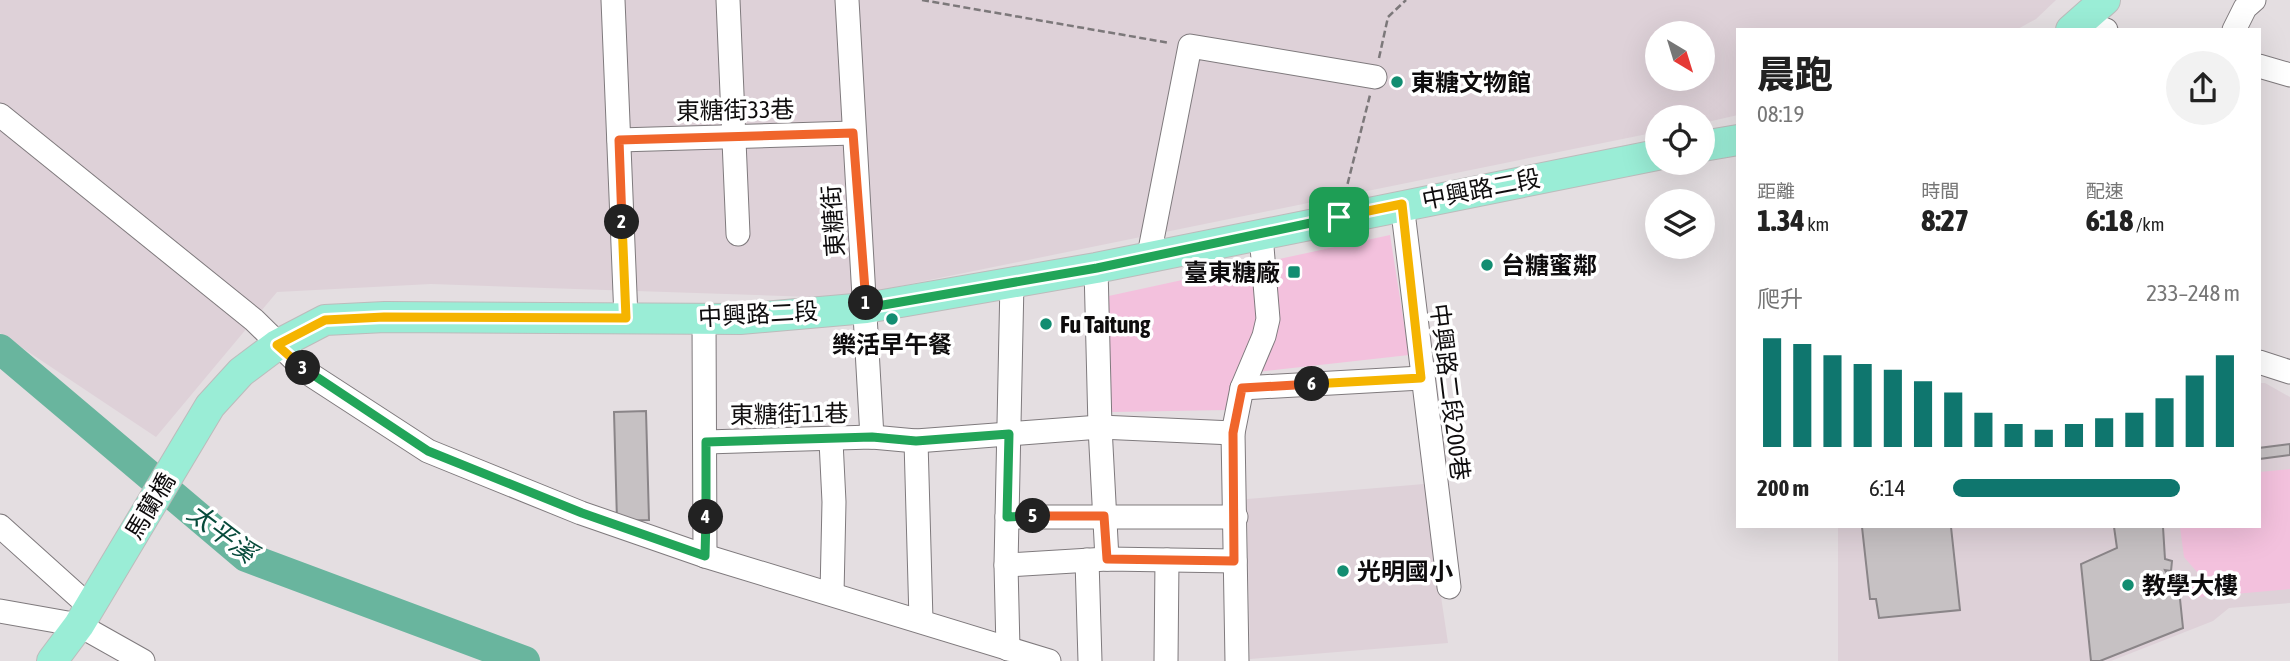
<!DOCTYPE html>
<html lang="zh-TW">
<head>
<meta charset="utf-8">
<style>
  body { margin:0; font-family:"Asap Condensed","Noto Sans TC",sans-serif; background:#f2f2f2; color:#222; height:100vh; display:flex; flex-direction:column; font-size:26px; white-space:nowrap }
  * { box-sizing:border-box; margin:0 }
  p { font-size:23px; color:#767676 }
  .icon { flex:none; width:38px; height:38px; fill:none; stroke:currentColor; stroke-width:2; stroke-linecap:round; stroke-linejoin:round }
  .map { position:relative; flex:1; overflow:hidden }
  .side { position:absolute; left:1736px; top:28px; width:525px; height:500px; display:flex; flex-direction:column; background:#fff; border-radius:0px; box-shadow:0 7px 28px #0002 }
  .side>* { flex:none }
  .needle { width:46px; rotate:142deg }
  .fabs { position:absolute; left:1645px; top:21px; display:grid; gap:14px }
  .fabs a { display:grid; place-items:center; width:70px; height:70px; border-radius:50%; background:#fff; box-shadow:0 7px 28px #0002; font-size:35px }
  .pin { position:absolute; display:grid; place-items:center; width:60px; height:60px; color:#fff; margin:-30px; border-radius:14px; box-shadow:0 4px 10px #0006 }
  .km { position:absolute; width:35px; height:35px; margin:-18px; border-radius:50%; background:#222; color:#fff; font-size:19px; line-height:35px; text-align:center }
  .round { display:grid; place-items:center; flex:none; width:74px; height:74px; border-radius:37px; background:#f2f2f2 }
  .overview { display:flex; align-items:center; justify-content:space-between; height:119px; padding:0 21px }
  h1 { font-size:38px; font-weight:800; line-height:52px }
  .metrics { display:grid; grid-template-columns:repeat(3,1fr); gap:10px; height:119px; padding:7px 21px }
  .metrics div { display:grid; align-content:center }
  .metrics b { font-size:30px; font-weight:800 }
  .metrics small { font-size:19px; font-weight:400 }
  .metrics p { font-size:19px }
  .chart { height:196px; padding:14px 21px }
  .chart p { display:flex; justify-content:space-between }
  .chart svg { width:100%; height:126px; margin-top:7px; stroke:#0f766e; stroke-width:6 }
  ul { padding:0 21px; list-style:none; font-size:23px }
  li { display:grid; grid-template-columns:112px 84px 1fr; align-items:center; height:52px }
  li i { height:18px; border-radius:9px; background:#0f766e }
  .map>svg:first-child { display:block }
  .built { fill:#ded1d8; fill-rule:evenodd }
  .green { fill:#f3c1dd }
  .lines { fill:none; stroke-linecap:round; stroke-linejoin:round }
  .river { stroke:#69b59e; stroke-width:30 }
  .building { fill:#c6c1c3; stroke:#8a8588; stroke-width:2 }
  .minor-casing { stroke:#7f7a7d; stroke-width:25 }
  .major-casing { stroke:#bcbbbb; stroke-width:32 }
  .path { stroke:#7c787a; stroke-width:2.5; stroke-dasharray:7 3.5; stroke-linecap:butt }
  .minor { stroke:#fff; stroke-width:23 }
  .major { stroke:#9aedd6; stroke-width:30 }
  .split-1-casing { stroke:#fff; stroke-width:14 }
  .split-2-casing { stroke:#fff; stroke-width:14 }
  .split-3-casing { stroke:#fff; stroke-width:14 }
  .split-4-casing { stroke:#fff; stroke-width:14 }
  .split-5-casing { stroke:#fff; stroke-width:14 }
  .split-6-casing { stroke:#fff; stroke-width:14 }
  .split-7-casing { stroke:#fff; stroke-width:14 }
  .split-1 { stroke:#22a559; stroke-width:9 }
  .split-2 { stroke:#f0652b; stroke-width:9 }
  .split-3 { stroke:#f5b400; stroke-width:9 }
  .split-4 { stroke:#22a559; stroke-width:9 }
  .split-5 { stroke:#22a559; stroke-width:9 }
  .split-6 { stroke:#f0652b; stroke-width:9 }
  .split-7 { stroke:#f5b400; stroke-width:9 }
  .poi-dot { fill:#128d71; stroke:#fff; stroke-width:2.5 }
  .labels { text-anchor:middle; dominant-baseline:central; stroke-width:7; stroke-linejoin:round; paint-order:stroke }
  .poi-label { font-size:24px; font-weight:bold; fill:#0e0c0d; stroke:#fff; text-anchor:start }
  .street-label { font-size:24px; fill:#0e0c0d; stroke:#fff }
  .water-label { font-size:26px; font-style:italic; fill:#074b3b; stroke:#fff }
</style>
</head>
<body>
<div class="map">
<svg width="2290" height="661" viewBox="0 0 2290 661">
  <rect width="100%" height="100%" fill="#e4dee1"/>
  <g class="built">
    <path d="M0,0h2056l-20,19 -20,11h-278v85l-35,8v-6h-46v15l-816,166 -410,-14 -154,8 -121,145 -156,-104zM1657,33h46v46h-46z"/>
    <path d="M2259,383h6l25,14v206l-61,5 -16,13 -102,40h-273v-134h421z"/>
    <path d="M1424,484l24,159 -198,16 -3,-160z"/>
  </g>
  <g class="green">
    <path d="M1390,235l19,120 -170,19 -10,36 -117,2 -8,-115z"/>
    <path d="M2290,469v120l-101,9 -1,-17 16,-1 -20,-23 -4,-30h79v-55z"/>
  </g>
  <g class="lines">
    <path class="river" d="M0,349l246,208 279,104"/>
  </g>
  <g class="building">
    <path d="M646,411l3,109 -32,1 -3,-109z"/>
    <path d="M2290,444v11l-31,4v-11z"/>
    <path d="M1862,527h89l9,83 -81,8 -3,-19h-6z"/>
    <path d="M2114,527h49l2,32 7,2 -1,10 -6,-1 15,29 3,29 -83,33h-9l-10,-97 36,-16z"/>
  </g>
  <g class="lines">
    <defs>
      <g id="minor">
        <path d="M613,0l13,318"/>
        <path d="M728,0l10,234"/>
        <path d="M847,0l25,437"/>
        <path d="M2081,21l25,9"/>
        <path d="M2234,30l11,-22 9,-8"/>
        <path d="M2259,66l31,9"/>
        <path d="M0,115l254,205 54,53 120,78 153,62 124,43 344,105"/>
        <path d="M619,140l234,-7"/>
        <path d="M1402,204l47,383"/>
        <path d="M1149,255l41,-209 185,31"/>
        <path d="M1096,268l4,159 7,132"/>
        <path d="M704,317l1,239"/>
        <path d="M2259,362l31,10"/>
        <path d="M1242,388l179,-10"/>
        <path d="M831,441l3,61 -2,92"/>
        <path d="M916,441l5,179"/>
        <path d="M706,442l166,-5 44,4 184,-14 133,6"/>
        <path d="M1007,517h229"/>
        <path d="M0,526l90,81"/>
        <path d="M1087,560l3,101"/>
        <path d="M1006,565l101,-6 128,2"/>
        <path d="M0,611l79,14 64,36"/>
        <path d="M1008,649l-2,-84 6,-283"/>
        <path d="M1166,661l1,-101"/>
        <path d="M1237,661l-4,-228 9,-45 22,-52 4,-17 -7,-84"/>
      </g>
      <g id="major">
        <path d="M2071,30l34,-30"/>
        <path d="M1703,146l35,-6"/>
        <path d="M52,661l27,-36 131,-219 31,-34 36,-27 48,-25 60,-3 355,2 126,-11 230,-40 561,-113"/>
      </g>
    </defs>
    <use href="#minor" class="minor-casing"/>
    <use href="#major" class="major-casing"/>
    <g class="path">
      <path d="M922,0l248,43"/>
      <path d="M1379,58l9,-41 18,-17"/>
      <path d="M1345,194l25,-99"/>
    </g>
    <use href="#minor" class="minor"/>
    <use href="#major" class="major"/>
  </g>
  <g class="lines">
    <defs>
      <path id="split-1" d="M866,303v5l231,-40 242,-51"/>
      <path id="split-2" d="M622,222l-3,-82 234,-7 13,170"/>
      <path id="split-3" d="M303,368l-26,-23 48,-25 59,-3 242,1 -4,-96"/>
      <path id="split-4" d="M303,368l125,83 154,62 123,43 1,-39"/>
      <path id="split-5" d="M706,517v-75l166,-5 44,4 93,-7 -2,83 26,-1"/>
      <path id="split-6" d="M1033,516h71l3,43 127,2 -1,-128 9,-45 70,-4"/>
      <path id="split-7" d="M1312,384l109,-6 -19,-174 -63,13"/>
    </defs>
    <use href="#split-1" class="split-1-casing"/>
    <use href="#split-2" class="split-2-casing"/>
    <use href="#split-3" class="split-3-casing"/>
    <use href="#split-4" class="split-4-casing"/>
    <use href="#split-5" class="split-5-casing"/>
    <use href="#split-6" class="split-6-casing"/>
    <use href="#split-7" class="split-7-casing"/>
    <use href="#split-1" class="split-1"/>
    <use href="#split-2" class="split-2"/>
    <use href="#split-3" class="split-3"/>
    <use href="#split-4" class="split-4"/>
    <use href="#split-5" class="split-5"/>
    <use href="#split-6" class="split-6"/>
    <use href="#split-7" class="split-7"/>
  </g>
  <g class="poi-dot">
    <circle cx="1397" cy="82" r="7"/>
    <circle cx="1487" cy="265" r="7"/>
    <rect x="1287" y="265" width="14" height="14" rx="3.5"/>
    <circle cx="892" cy="319" r="7"/>
    <circle cx="1046" cy="324" r="7"/>
    <circle cx="1343" cy="571" r="7"/>
    <circle cx="2128" cy="585" r="7"/>
  </g>
  <g class="labels">
    <g class="poi-label">
      <text x="1411" y="82">東糖文物館</text>
      <text x="1501" y="265">台糖蜜鄰</text>
      <text x="1280" y="272" text-anchor="end">臺東糖廠</text>
      <text x="1060" y="324">Fu Taitung</text>
      <text x="892" y="344" text-anchor="middle">樂活早午餐</text>
      <text x="1357" y="571">光明國小</text>
      <text x="2142" y="585">教學大樓</text>
    </g>
    <g class="street-label">
      <text transform="translate(735 110) rotate(-1)">東糖街33巷</text>
      <text transform="translate(1481 189) rotate(-11)">中興路二段</text>
      <text transform="translate(833 221) rotate(-94)">東糖街</text>
      <text transform="translate(758 314) rotate(-3)">中興路二段</text>
      <text transform="translate(1450 392) rotate(83)">中興路二段200巷</text>
      <text transform="translate(789 414) rotate(-1)">東糖街11巷</text>
      <text transform="translate(150 506) rotate(-59)">馬蘭橋</text>
    </g>
    <g class="water-label">
      <text transform="translate(222 533) rotate(37)">太平溪</text>
    </g>
  </g>
</svg>
<div class="fabs">
<a><svg class="needle" viewBox="-14 -14 28 28"><path d="M0-13l5 13h-10z" fill="#e53935"/><path d="M0 13l5-13h-10z" fill="#767676"/></svg></a>
<a><svg class="icon" aria-label="locate" viewBox="0 0 24 24"><circle cx="12" cy="12" r="6"/><path d="M12 2v4M12 18v4M2 12h4M18 12h4"/></svg></a>
<a><svg class="icon" aria-label="layers" viewBox="0 0 24 24"><path d="M12 4l9 5-9 5-9-5zM3 14l9 5 9-5"/></svg></a>
</div>
<div class="pin" style="left:1339px;top:217px;background:#1e9e55"><svg class="icon" aria-label="arrive" viewBox="0 0 24 24"><path d="M6 21V4h12l-3 4 3 4H6"/></svg></div>
<b class="km" style="left:866px;top:303px">1</b>
<b class="km" style="left:622px;top:222px">2</b>
<b class="km" style="left:303px;top:368px">3</b>
<b class="km" style="left:706px;top:517px">4</b>
<b class="km" style="left:1033px;top:516px">5</b>
<b class="km" style="left:1312px;top:384px">6</b>
<section class="side">
<div class="overview"><div><h1>晨跑</h1><p>08:19</p></div><a class="round"><svg class="icon" aria-label="share" viewBox="0 0 24 24"><path d="M12 15V3M7 8l5-5 5 5M5 13v7h14v-7"/></svg></a></div>
<div class="metrics">
<div><p>距離</p><b>1.34<small> km</small></b></div>
<div><p>時間</p><b>8:27</b></div>
<div><p>配速</p><b>6:18<small> /km</small></b></div>
</div>
<div class="chart"><p><span>爬升</span>233–248 m</p>
<svg viewBox="0 0 160 44" preserveAspectRatio="none"><path d="M5 44V6M15 44V8M25 44V12M35 44V15M45 44V17M55 44V21M65 44V25M75 44V32M85 44V36M95 44V38M105 44V36M115 44V34M125 44V32M135 44V27M145 44V19M155 44V12"/></svg>
</div>
<ul>
<li><b>200 m</b>6:14<i style="width:79%"></i></li>
</ul>
</section>
</div>
</body>
</html>
